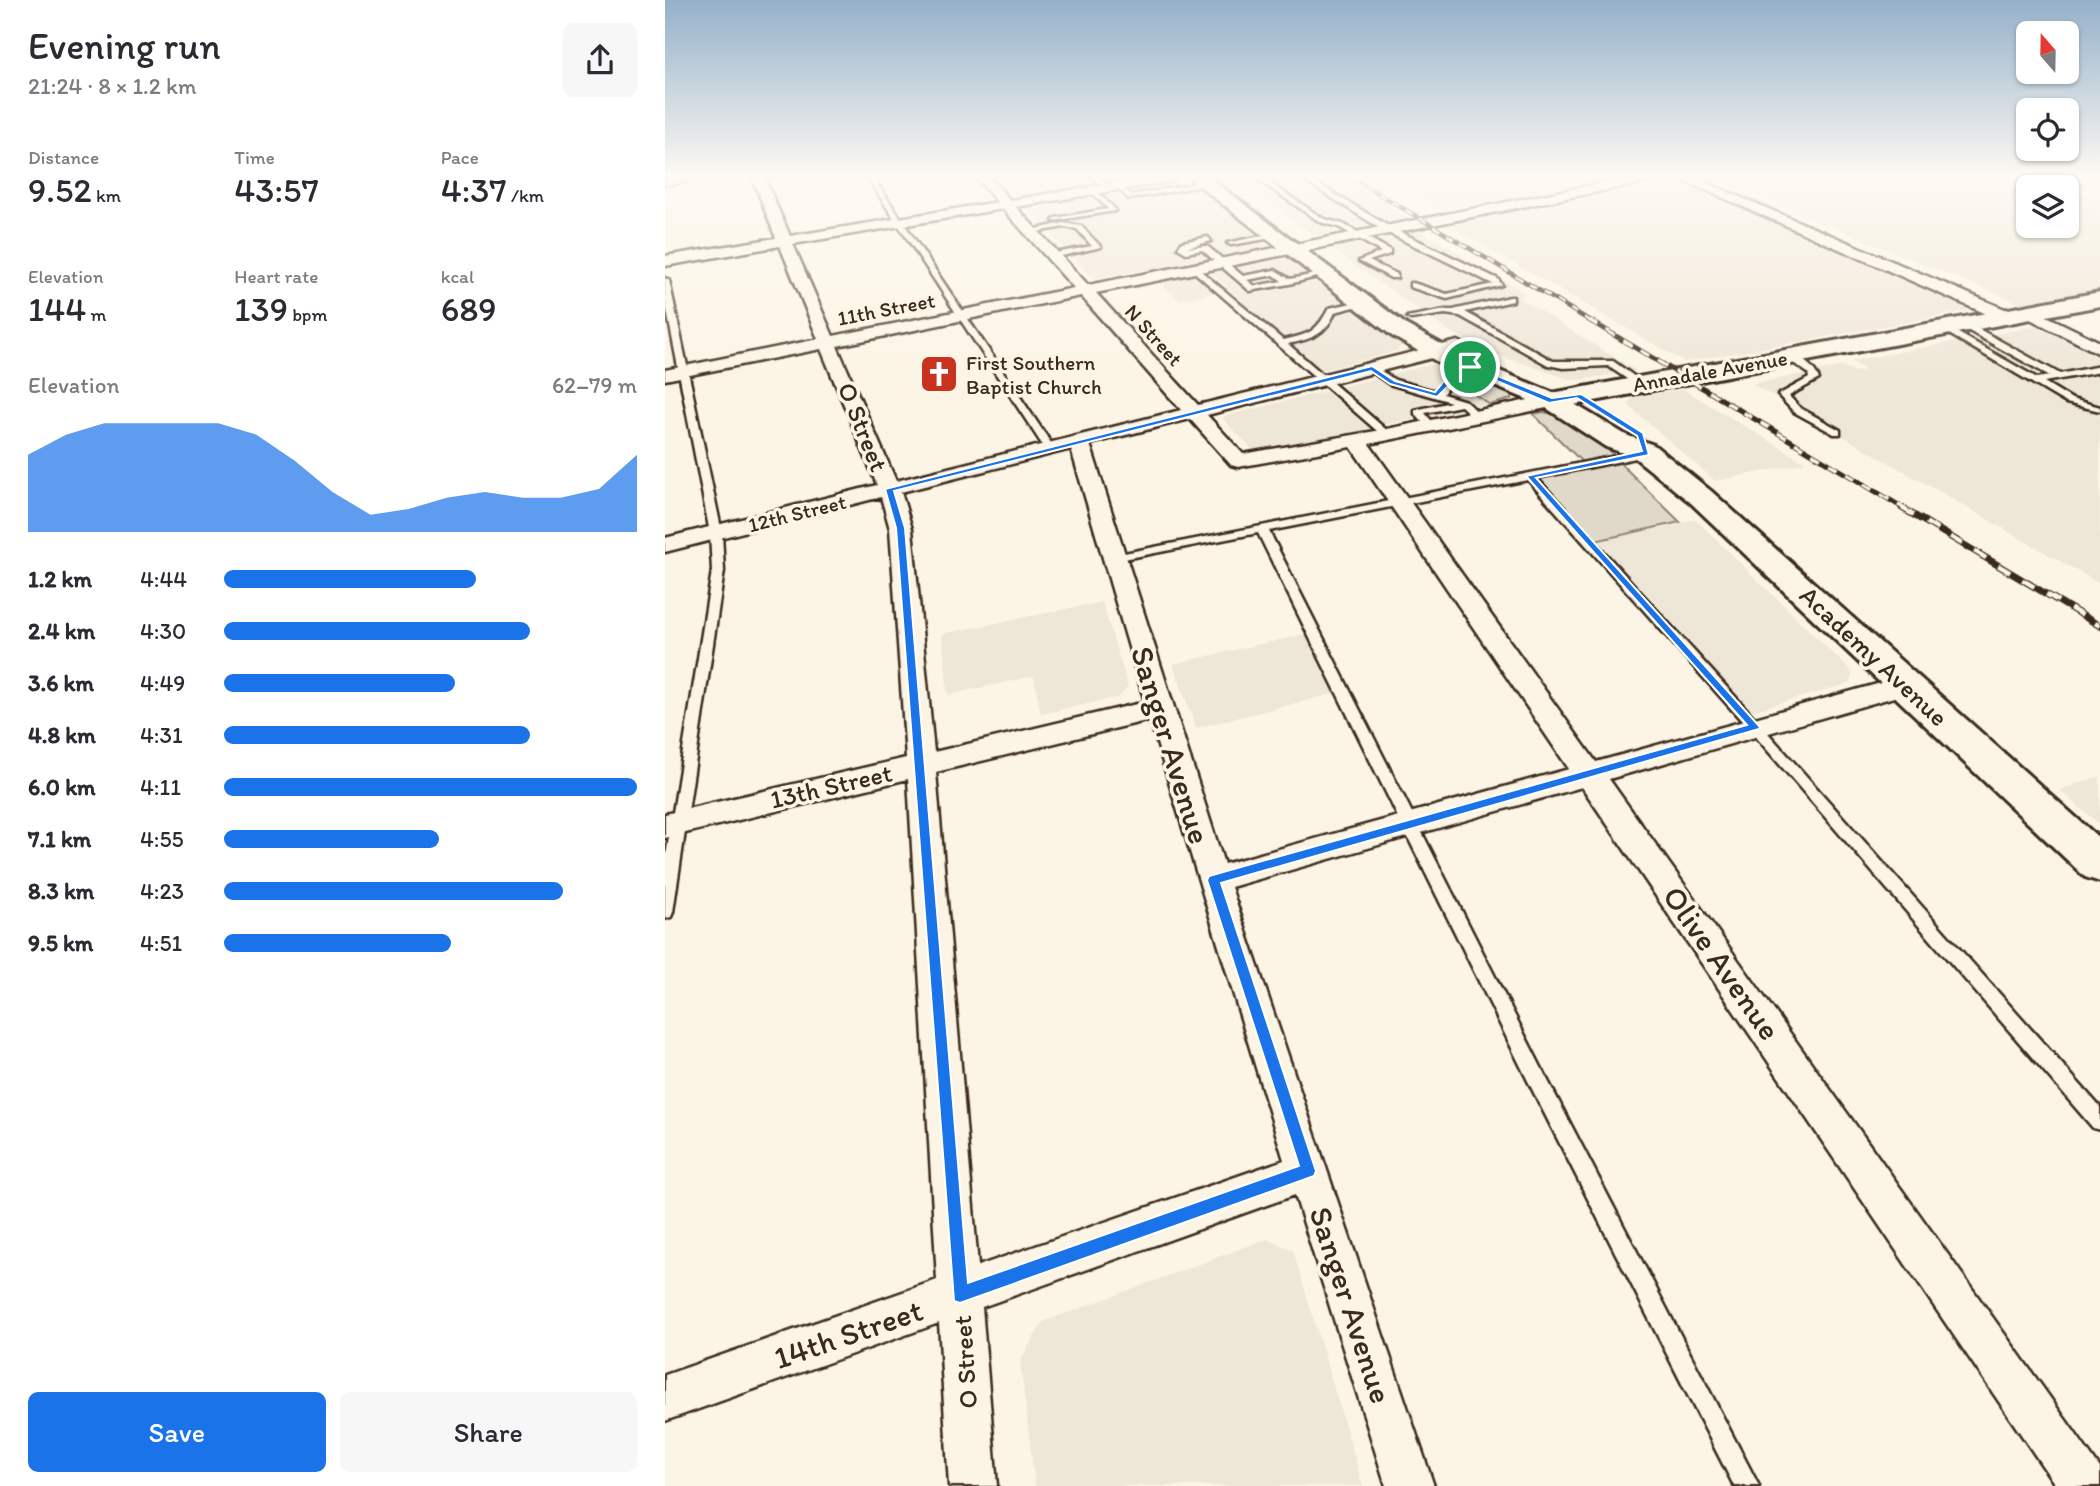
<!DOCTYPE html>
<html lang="en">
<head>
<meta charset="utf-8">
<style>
  body { margin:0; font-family:Itim,sans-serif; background:#f7f7f7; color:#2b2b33; height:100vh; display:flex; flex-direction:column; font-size:26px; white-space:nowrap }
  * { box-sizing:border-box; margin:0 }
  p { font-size:23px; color:#7c7c81 }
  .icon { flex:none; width:38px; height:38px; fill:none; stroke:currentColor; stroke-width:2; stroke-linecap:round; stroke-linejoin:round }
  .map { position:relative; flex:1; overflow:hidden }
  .details { display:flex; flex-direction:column; background:#fff; width:665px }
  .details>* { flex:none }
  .needle { width:46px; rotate:340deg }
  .controls { position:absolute; left:1351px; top:21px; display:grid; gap:14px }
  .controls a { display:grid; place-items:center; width:63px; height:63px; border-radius:10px; background:#fff; box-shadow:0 2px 5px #0004; font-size:35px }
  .pin { position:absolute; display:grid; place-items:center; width:60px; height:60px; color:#fff; margin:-30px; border:4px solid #fff; border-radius:50%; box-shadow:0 2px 7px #0007 }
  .round { display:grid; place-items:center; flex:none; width:74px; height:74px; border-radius:10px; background:#f7f7f7 }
  .head { display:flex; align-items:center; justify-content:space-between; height:119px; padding:0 28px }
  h1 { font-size:38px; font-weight:600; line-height:52px }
  .metrics { display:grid; grid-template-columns:repeat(3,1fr); gap:10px; height:119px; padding:7px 28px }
  .metrics div { display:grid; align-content:center }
  .metrics b { font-size:35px; font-weight:600 }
  .metrics small { font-size:19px; font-weight:400 }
  .metrics p { font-size:19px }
  .chart { height:196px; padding:14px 28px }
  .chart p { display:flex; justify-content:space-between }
  .chart svg { width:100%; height:126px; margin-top:7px; fill:#1a73e8; opacity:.7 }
  .cta { display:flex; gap:14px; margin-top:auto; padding:14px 28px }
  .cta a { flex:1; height:80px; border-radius:10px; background:#1a73e8; color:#fff; font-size:28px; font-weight:600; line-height:80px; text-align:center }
  .cta a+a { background:#f7f7f7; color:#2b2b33 }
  ul { padding:0 28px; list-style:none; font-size:23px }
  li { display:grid; grid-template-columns:112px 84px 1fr; align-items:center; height:52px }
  li i { height:18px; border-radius:9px; background:#1a73e8 }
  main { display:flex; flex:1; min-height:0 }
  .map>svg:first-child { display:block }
  .built { fill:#eee6d6 }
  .green { fill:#e0d8c8; stroke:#8e8173; stroke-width:2 }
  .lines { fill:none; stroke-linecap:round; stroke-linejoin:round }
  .lane-casing { stroke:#3b2a1e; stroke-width:5 }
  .street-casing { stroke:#3b2a1e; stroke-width:5 }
  .secondary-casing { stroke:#3b2a1e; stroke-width:6 }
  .primary-casing { stroke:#3b2a1e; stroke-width:6 }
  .lane { fill:#fcf5e5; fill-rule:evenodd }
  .street { fill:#fcf5e5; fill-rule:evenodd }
  .secondary { fill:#fcf5e5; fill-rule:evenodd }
  .primary { fill:#fcf5e5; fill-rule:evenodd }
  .rail-far2-casing { stroke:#3b2a1e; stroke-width:4.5 }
  .rail-far1-casing { stroke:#3b2a1e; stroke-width:5 }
  .rail-casing { stroke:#3b2a1e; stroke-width:7 }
  .rail-far2 { stroke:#fcf5e5; stroke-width:2.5; stroke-dasharray:8; stroke-linecap:butt }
  .rail-far1 { stroke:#fcf5e5; stroke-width:3.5; stroke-dasharray:10; stroke-linecap:butt }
  .rail { stroke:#fcf5e5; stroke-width:4.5; stroke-dasharray:14; stroke-linecap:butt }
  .route { fill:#1a73e8; stroke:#fff; stroke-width:2; fill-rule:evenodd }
  .labels { text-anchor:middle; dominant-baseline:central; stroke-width:7; stroke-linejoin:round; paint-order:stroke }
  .far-street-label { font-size:21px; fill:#3b2a1e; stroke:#fcf5e5 }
  .far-poi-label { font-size:21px; fill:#3b2a1e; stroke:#fcf5e5; text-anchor:start }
  .street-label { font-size:26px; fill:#3b2a1e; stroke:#fcf5e5 }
  .near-street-label { font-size:32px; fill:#3b2a1e; stroke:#fcf5e5 }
</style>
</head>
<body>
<main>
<section class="details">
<div class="head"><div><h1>Evening run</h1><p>21:24 · 8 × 1.2 km</p></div><a class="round"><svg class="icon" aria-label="share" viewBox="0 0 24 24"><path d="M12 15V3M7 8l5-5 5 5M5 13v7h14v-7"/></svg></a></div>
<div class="metrics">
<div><p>Distance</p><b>9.52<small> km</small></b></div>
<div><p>Time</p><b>43:57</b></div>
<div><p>Pace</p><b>4:37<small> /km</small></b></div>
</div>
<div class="metrics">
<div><p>Elevation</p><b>144<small> m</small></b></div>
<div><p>Heart rate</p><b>139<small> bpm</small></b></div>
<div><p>kcal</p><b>689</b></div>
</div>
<div class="chart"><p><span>Elevation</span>62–79 m</p>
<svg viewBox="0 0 160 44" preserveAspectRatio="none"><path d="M0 44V17L10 10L20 6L30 6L40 6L50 6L60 10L70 19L80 30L90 38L100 36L110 32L120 30L130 32L140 32L150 29L160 17V44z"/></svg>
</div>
<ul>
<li><b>1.2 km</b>4:44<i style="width:61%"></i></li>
<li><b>2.4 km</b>4:30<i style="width:74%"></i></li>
<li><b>3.6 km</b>4:49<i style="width:56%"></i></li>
<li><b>4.8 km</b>4:31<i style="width:74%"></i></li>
<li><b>6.0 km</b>4:11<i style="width:100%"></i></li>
<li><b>7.1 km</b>4:55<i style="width:52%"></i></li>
<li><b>8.3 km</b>4:23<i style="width:82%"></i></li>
<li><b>9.5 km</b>4:51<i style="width:55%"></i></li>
</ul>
<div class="cta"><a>Save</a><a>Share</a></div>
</section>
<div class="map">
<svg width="1435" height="1486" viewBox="0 0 1435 1486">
  <rect width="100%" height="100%" fill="#fcf5e5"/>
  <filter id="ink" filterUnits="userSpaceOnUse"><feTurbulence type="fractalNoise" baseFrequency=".0143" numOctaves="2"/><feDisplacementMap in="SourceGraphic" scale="14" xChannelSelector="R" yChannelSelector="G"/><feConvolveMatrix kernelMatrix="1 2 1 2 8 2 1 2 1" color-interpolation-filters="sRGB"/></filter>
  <g filter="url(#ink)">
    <g class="built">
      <path d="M412,177h7l6,6 -74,12 -7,-7z"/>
      <path d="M568,177h108l68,42 -85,17 -10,-1z"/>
      <path d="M721,177h228l-171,34z"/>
      <path d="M1067,177h295l32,10h-31v39h39v-36l33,10v90l-76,15 -307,-125z"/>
      <path d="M516,180h8l80,63 -3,4 -74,15 -98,17 -67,-71z"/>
      <path d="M999,180l10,1 293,125 1,5 -283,51 -236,-136v-3z"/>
      <path d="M755,230l106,64 -8,3 118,74 -56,9 -11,-1 -75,-25 -44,-22 -115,-81 4,-5z"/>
      <path d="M614,259l11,1 112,84 -4,7 -79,20 -108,-98z"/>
      <path d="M533,275l19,17 -38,8 -19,-17z"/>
      <path d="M1377,325l58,30v229l-348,-200 91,-18 13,6 9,-2 -14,-9z"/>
      <path d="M768,364h13l24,10 -11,10 31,21 -108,20 -42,-38z"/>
      <path d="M1018,389l68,41 55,33 -91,18 -87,-76 4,-7z"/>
      <path d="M661,391l45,39 -110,22 -8,-2 -30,-31 2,-3z"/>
      <path d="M1030,519l157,153 -1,11 -103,29 -153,-171z"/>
      <path d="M437,602l26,84 -8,11 -79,17 -7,-38 -86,19 -6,-61z"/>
      <path d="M641,634l31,59 -141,35 -23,-64z"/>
      <path d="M1435,776v49l-40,-35z"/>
      <path d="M602,1239l26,11 70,236h-328l-15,-125 23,-39z"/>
    </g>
    <g class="green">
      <path d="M805,374l42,18 -1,7 -21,6 -32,-22z"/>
      <path d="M878,412c27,3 51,26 71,43l-32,7 -49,-48z"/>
      <path d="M953,461l62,61 -85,19 -59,-64z"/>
    </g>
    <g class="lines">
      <defs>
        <g id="lane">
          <path d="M202,177h6l182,272 -1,2 -9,-2z"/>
          <path d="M427,177h7l10,10 -5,1z"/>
          <path d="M589,177h7l63,42 19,5 47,26v4l-21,7 28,13v4h-6l-32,-17 22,-9 -42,-25 -19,-5z"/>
          <path d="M634,177h7l84,50 108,52 4,6 -55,14 -37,-12v-4h3l34,11 46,-10 -109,-53z"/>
          <path d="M540,182l2,3 -78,14 -14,-14 5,-1 11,11z"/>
          <path d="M428,188l22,21v2l-62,10 2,-3 53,-9 -17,-18z"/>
          <path d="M399,223l17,3 20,21 -48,11 -4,-2 1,-2 42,-8 -15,-17 -13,-2 -33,6 -4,-2z"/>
          <path d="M610,233l3,4 -47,8 -4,-2z"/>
          <path d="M543,237l3,4 -25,7 21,-2 36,30 32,-6 15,9 35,-7 4,2 -40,10 -39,7 -48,-41 -16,3 -8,-5 4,-6zM609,275l8,6 -27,5 -8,-6z"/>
          <path d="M530,266l88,74c26,-6 33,-7 46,-32l37,-8v4l-31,8c-9,23 -24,27 -47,32l102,89v4h-6l-192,-167 -1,-2z"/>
          <path d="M0,278l4,2 53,253 2,38 -51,341 -2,5 -6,2v-57l47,-291 -2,-38 -45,-233z"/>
          <path d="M845,297h3v4l-48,11 88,49h60l32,23 -8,2 -29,-20 -45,2 -15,-3 -88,-49 -15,-2 -34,5 -4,-2 38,-7h8z"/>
          <path d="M1295,322h6l94,52 40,-8v6l-56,10 28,17 28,8v4l-34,-8 -127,-75 7,-2 91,52 13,-2 -90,-50z"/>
          <path d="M1121,354c12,0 29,13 33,25l-30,17 11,12 40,22v4h-6l-40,-22 -16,-17 31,-17 -1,-5 -22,-15z"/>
          <path d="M707,365l23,15 40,11c8,-10 24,-26 38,-26v4l-24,16 -6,9 23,7 16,15 -8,2 -13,-12 -36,7 10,12 -8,2 -12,-13v-4l36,-8 -62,-18 -20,-14v-4z"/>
          <path d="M982,450l5,3 -1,2 -114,23 223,246 340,383v23l-7,-2 -343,-398 -222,-250 -259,51 276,544 214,411h-25l-203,-399 -273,-554 -144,28 -6,-3 6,-3z"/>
        </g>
        <g id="street">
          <path d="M0,177h32l-6,4 -26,4z"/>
          <path d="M87,177h12l26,59 207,-34 -21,-25h13l21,23 140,-23h28l-6,4 -156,26 72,78 545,-108h24l-6,4 -555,112 102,112 260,-64 9,5 -3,4 -257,65 36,39 144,-25 165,-34 7,2 2,4 -9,6 -183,37 227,318 310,-86 9,3 4,6 -4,6 -306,88 491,689v18h-44l-474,-699 -351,100 203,599h-48l-91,-291 -313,112 15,179h-48l-10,-163 -274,98v-46l272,-95 -29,-501 -243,59v-24l241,-56 -16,-229 -9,-32 -216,55v-14l212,-53 -56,-136 -156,31v-10l153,-31 -38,-93 -115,20v-10l111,-18zM338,209l71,79 -241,48 -40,-92zM416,296l100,114 -285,71 -59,-135zM525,419l41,46 7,2 113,-20 218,322 -345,95 -134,-420zM406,449l74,253 -211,50 -22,-223 -11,-37zM485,720l134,440 -306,106 -42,-494z"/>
          <path d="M1011,177h17l319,135 2,4 -2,4h-12z"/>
          <path d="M1363,307l72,35v12l-78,-39 -2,-3z"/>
        </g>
        <path id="secondary" d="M1435,292v14l-548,103 -9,-3 -4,-5 4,-5 9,-3z"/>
        <path id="primary" d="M523,177h20l200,149 53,29 100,41 65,39 28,10 57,46 389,348v43l-15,-5 -394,-374 -57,-46 -28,-10 -63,-41 -100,-41 -51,-29z"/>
      </defs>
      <use href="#lane" class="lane-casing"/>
      <use href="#street" class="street-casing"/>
      <use href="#secondary" class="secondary-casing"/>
      <use href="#primary" class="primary-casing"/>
      <use href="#lane" class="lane"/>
      <use href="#street" class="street"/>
      <use href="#secondary" class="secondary"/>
      <use href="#primary" class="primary"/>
      <defs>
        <path id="rail-far2" d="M686,177l241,145"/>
        <path id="rail-far1" d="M924,320l316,189"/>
        <path id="rail" d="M1237,508l198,118"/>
      </defs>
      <use href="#rail-far2" class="rail-far2-casing"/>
      <use href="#rail-far1" class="rail-far1-casing"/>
      <use href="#rail" class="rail-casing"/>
      <use href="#rail-far2" class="rail-far2"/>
      <use href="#rail-far1" class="rail-far1"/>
      <use href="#rail" class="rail"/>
    </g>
  </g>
  <linearGradient id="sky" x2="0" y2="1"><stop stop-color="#94b1ca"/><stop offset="0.46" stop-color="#fefaf3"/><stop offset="1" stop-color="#fefaf3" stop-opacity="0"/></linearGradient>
  <rect width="1435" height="385" fill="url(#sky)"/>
  <path class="route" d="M805,365l82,33 29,-4 62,39 6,22 -113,23 224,249 -1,2 -538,154 95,288 -2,5 -354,127 -6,-2 -58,-773 -11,-39 487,-123 23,15 40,11 9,-11zM806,370l78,33 28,-5 60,38 5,15 -116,25 221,249 -538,151 -2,4 92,286 -331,117 -63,-755 -11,-37 477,-120 19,13 47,13 12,-12z"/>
  <defs>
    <symbol id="church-square" viewBox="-11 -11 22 22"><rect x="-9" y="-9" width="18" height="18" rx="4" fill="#c8321e" stroke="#fcf5e5"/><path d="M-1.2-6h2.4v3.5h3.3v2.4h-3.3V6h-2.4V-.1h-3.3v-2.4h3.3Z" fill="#fff"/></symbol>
  </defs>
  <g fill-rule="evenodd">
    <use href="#church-square" x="252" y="352" width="44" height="44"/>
  </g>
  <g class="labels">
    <g class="far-street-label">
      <text transform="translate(221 309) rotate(-11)">11th Street</text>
      <text transform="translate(489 335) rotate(48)">N Street</text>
      <text transform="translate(1045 371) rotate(-10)">Annadale Avenue</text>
      <text transform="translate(132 513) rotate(-14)">12th Street</text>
    </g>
    <g class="far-poi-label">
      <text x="301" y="362">First Southern<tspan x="301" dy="24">Baptist Church</tspan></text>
    </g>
    <g class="street-label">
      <text transform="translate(198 427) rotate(68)">O Street</text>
      <text transform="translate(1209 656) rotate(43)">Academy Avenue</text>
      <text transform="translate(166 786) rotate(-13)">13th Street</text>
      <text transform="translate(300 1362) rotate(-94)">O Street</text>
    </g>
    <g class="near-street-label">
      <text transform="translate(506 745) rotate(73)">Sanger Avenue</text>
      <text transform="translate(1057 963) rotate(55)">Olive Avenue</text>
      <text transform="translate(686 1305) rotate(72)">Sanger Avenue</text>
      <text transform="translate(183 1334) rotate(-19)">14th Street</text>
    </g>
  </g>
</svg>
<div class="controls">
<a><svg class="needle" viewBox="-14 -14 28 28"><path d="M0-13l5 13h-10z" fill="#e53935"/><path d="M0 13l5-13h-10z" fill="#7c7c81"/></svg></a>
<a><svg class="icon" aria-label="locate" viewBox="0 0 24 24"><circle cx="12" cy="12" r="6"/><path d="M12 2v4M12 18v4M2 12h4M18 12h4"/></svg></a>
<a><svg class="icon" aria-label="layers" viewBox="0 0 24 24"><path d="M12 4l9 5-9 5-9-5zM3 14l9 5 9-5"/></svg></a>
</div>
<div class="pin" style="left:805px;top:367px;background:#1e9e55"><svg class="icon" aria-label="arrive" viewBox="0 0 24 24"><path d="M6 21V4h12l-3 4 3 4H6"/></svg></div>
</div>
</main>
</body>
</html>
